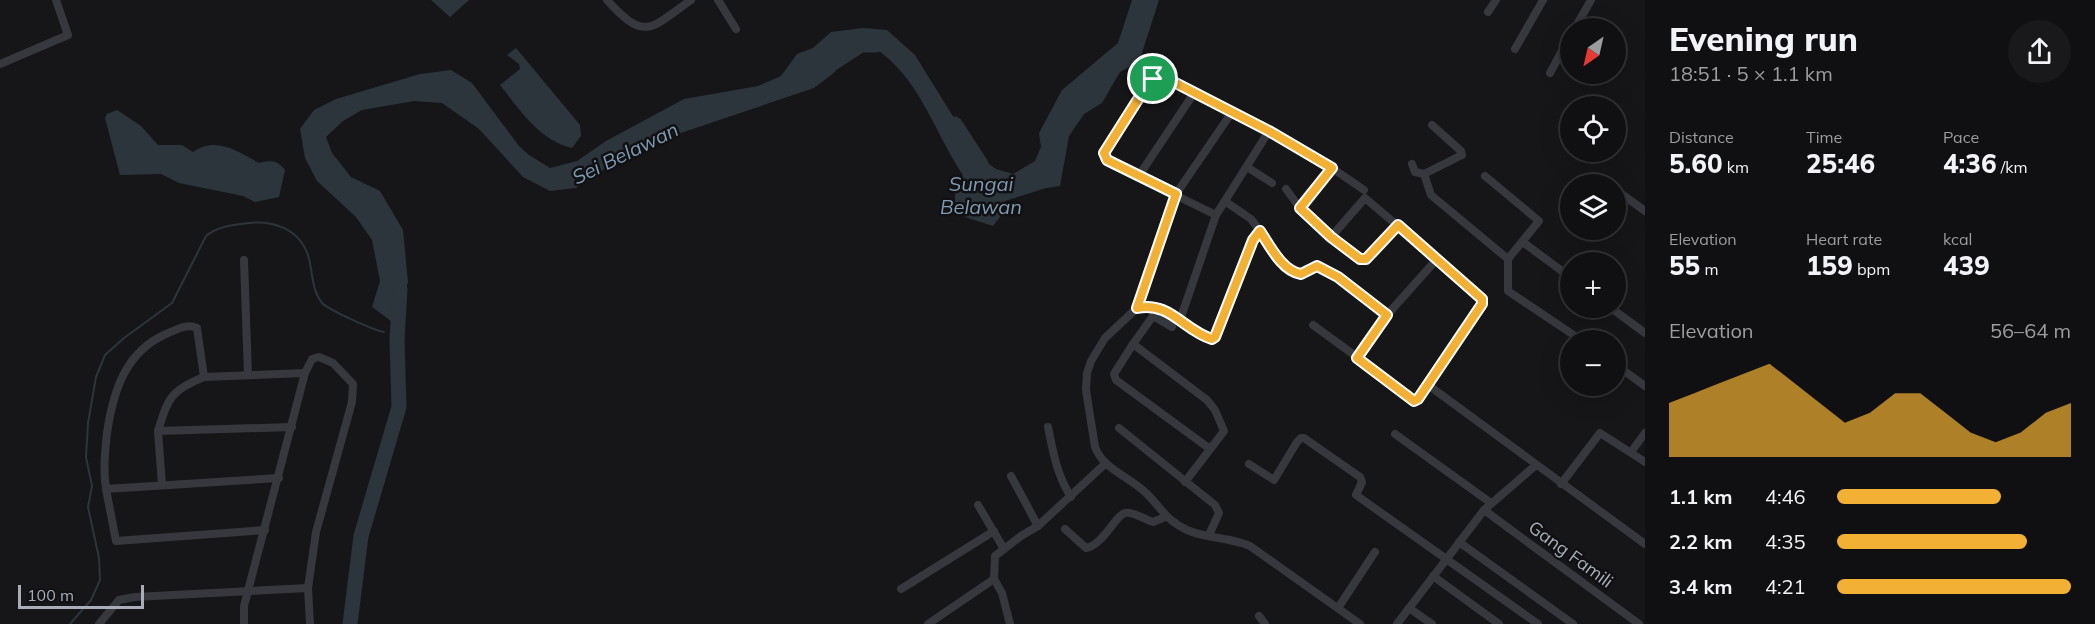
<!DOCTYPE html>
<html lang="en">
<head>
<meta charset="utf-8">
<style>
  body { margin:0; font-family:Mulish,sans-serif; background:#19191b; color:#f1f3f6; height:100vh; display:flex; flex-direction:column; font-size:22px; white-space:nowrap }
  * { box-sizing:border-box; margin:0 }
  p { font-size:20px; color:#9c9d9f }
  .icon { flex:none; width:33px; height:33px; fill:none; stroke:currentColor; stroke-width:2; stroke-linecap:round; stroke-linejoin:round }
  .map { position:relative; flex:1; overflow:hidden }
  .side { display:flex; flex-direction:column; background:#101012; width:450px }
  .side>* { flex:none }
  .needle { width:39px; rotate:214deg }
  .controls { position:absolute; left:1560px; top:18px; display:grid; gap:12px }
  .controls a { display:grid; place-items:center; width:66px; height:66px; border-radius:50%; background:#101012; box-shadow:0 6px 24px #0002,0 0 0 2px #303032; font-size:30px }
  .scale { position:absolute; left:18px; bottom:15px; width:126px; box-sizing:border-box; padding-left:6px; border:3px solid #a8adb8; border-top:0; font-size:16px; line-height:21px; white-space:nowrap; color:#a8adb8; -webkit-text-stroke:4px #111113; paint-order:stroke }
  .pin { position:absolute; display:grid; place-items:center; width:51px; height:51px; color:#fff; margin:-26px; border:3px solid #fff; border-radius:50%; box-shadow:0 2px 6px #0007 }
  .round { display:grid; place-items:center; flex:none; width:63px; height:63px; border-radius:32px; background:#19191b }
  .headline { display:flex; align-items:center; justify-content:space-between; height:102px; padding:0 24px }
  h1 { font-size:33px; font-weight:800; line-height:45px }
  .stats { display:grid; grid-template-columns:repeat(3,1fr); gap:9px; height:102px; padding:6px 24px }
  .stats div { display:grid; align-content:center }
  .stats b { font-size:26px; font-weight:800 }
  .stats small { font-size:16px; font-weight:400 }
  .stats p { font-size:16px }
  .chart { height:168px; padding:12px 24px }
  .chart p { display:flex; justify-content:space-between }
  .chart svg { width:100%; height:108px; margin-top:6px; fill:#f2b134; opacity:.7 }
  ul { padding:0 24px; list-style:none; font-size:20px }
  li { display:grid; grid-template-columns:96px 72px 1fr; align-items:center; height:45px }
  li i { height:15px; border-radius:8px; background:#f2b134 }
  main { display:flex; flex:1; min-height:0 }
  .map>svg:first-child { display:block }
  .water { fill:#2c353c }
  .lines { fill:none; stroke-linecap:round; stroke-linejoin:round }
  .stream { stroke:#2c353c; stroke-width:2 }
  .river { stroke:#2c353c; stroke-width:15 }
  .street { stroke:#37383d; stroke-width:8 }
  .route-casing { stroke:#fff; stroke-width:12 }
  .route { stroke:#f2b134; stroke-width:8 }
  .labels { text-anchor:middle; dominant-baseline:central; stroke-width:5; stroke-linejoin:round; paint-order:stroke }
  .street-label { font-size:18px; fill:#a8adb8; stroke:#111113 }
  .water-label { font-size:20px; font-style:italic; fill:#7f9bb3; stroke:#111113 }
</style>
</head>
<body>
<main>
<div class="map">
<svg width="1645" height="624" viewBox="0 0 1645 624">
  <rect width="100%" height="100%" fill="#161618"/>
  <g class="water">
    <path d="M431,0h38l-19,17z"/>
    <path d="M1132,0h27l-20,62 -19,10 -18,31 -18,11 -15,22 -9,50 -14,2 -41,13 -3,13 -9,12 -28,-9 -10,-14v-18l8,-10c-27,-40 -41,-90 -80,-121 -5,-5 -15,-6 -21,-8l-22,10 -5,16 -21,16 -148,50 -39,16 -51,34 -26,3 -27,-14 -44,-48 -37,-26 -28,-2 -52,9 -19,11 -17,16 6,16 19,24 29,14 23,39 5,52 -13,42 -23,-17 8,-26 -8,-41 -16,-23 -39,-36 -12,-23 -5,-29 14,-19 22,-11 84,-25 31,-4 21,13 47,63 10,9 21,13 27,-7 29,-20 78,-42 74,-13 23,-10 16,-22 16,-6 18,-16 32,-4 24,2 28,25 39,63 15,28 10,11 17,12 17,5 22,-13 6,-14 -2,-14 23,-43 56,-47z"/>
    <path d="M516,48l64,77 1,11 -9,12c-33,-8 -52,-38 -72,-63l20,-16 -1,-5 -12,-9z"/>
    <path d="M117,110l24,16 17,19h24l11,7c23,-16 44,-1 66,11 11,-3 19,-3 26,7l-6,27 -24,5 -12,-6 -64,-13 -18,-9 -41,1 -15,-57 2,-4z"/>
  </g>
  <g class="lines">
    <path class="stream" d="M70,624l21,-24 9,-20 -1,-22 -11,-51 4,-21 -6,-29 2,-34 8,-46 9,-22 19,-17 48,-35 34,-67c12,-10 27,-11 43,-13 24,-3 50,6 59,32 5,16 3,34 14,48 7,7 51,27 62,29"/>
    <g class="river">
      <path d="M821,71l40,-26h15"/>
      <path d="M955,124l26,40"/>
      <path d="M350,624l11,-88 38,-129 -2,-67 3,-51"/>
    </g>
    <g class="street">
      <path d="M607,0c38,42 43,29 84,0"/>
      <path d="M718,0l18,29"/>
      <path d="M1488,12l8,-12"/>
      <path d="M1575,28l16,-28"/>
      <path d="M1515,49l28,-49"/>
      <path d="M0,64l68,-29 -12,-35"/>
      <path d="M1550,73l20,-37"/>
      <path d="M1232,112l-56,82 -39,114 -32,30 -14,23 -4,12 -1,17 9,57c8,22 35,30 51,46 16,15 19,27 41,37 20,9 42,7 63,16l110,78"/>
      <path d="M1269,131l-53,84 -78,-38 -34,-21 1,-6 44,-68 12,-6 108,55 63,37"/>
      <path d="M1412,164l3,8 9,2 38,-19 -1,-4 -29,-26"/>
      <path d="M1247,167l25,16"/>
      <path d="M1424,174l7,21 77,64"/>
      <path d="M1485,176l54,45 -31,38v32l73,49"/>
      <path d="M1138,177l56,-84"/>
      <path d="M1604,182l4,2"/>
      <path d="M1286,189l14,19"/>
      <path d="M1364,190l-32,-22 -32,40 31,29 30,22h5l32,-34"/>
      <path d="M1616,190l29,21"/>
      <path d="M1260,231c10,15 22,39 41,43l16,-8 21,11 49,38"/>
      <path d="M1524,243l46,34"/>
      <path d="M244,260l4,115"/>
      <path d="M1137,308c38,-8 55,35 78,29l38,-97 7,-9 -9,-12 -25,-17"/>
      <path d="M1611,308l34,25"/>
      <path d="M1180,320l36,-105"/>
      <path d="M1313,325l103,75 66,-95v-6l-4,-5 -113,-96 -34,39"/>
      <path d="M1172,327l-19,-11 -20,28 74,56 8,10 9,21 -39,51"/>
      <path d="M1133,344l-19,30 2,6 94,69"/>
      <path d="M1357,358l30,-43 50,-56"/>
      <path d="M1616,365l29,21"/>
      <path d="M1428,385l217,159"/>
      <path d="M1048,427c5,25 9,48 23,70"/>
      <path d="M1119,428l96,77 4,8 -10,22"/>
      <path d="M158,431c10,-33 13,-41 46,-54"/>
      <path d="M1395,434l96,69"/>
      <path d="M1631,452l14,-19"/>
      <path d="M1249,464l25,16 23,-38 4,-4h3l56,39 2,5 -6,13 182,129"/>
      <path d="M1011,476l27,50"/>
      <path d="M279,478l-173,11c-3,-20 -1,-36 1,-56 6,-41 18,-81 59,-99 10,-4 20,-11 31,-6l7,49 101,-4"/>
      <path d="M1561,484l39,-51 45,29"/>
      <path d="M162,485l-4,-54 134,-4"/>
      <path d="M106,489l10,52 149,-11"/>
      <path d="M978,505l26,44"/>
      <path d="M1484,510l155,114"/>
      <path d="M1065,529l21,19c17,-3 29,-32 39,-35 7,-2 21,7 28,9l12,-5"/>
      <path d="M1459,542l114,82"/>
      <path d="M1433,576l66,48"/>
      <path d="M901,589l93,-58"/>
      <path d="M1338,608l37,-56"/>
      <path d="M1409,608l23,16"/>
      <path d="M1259,616l6,8"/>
      <path d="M99,624l20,-24 16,-3 173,-9 2,36"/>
      <path d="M244,624v-18l61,-233 7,-14 7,-2 14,6 20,21 -1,18 -36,130 -8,56"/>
      <path d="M928,624l66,-45"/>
      <path d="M1010,624l-8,-31 -8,-14 1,-23 26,-20 17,-10 68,-63"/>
      <path d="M1397,624l87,-114 52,-45"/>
    </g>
  </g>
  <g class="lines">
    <defs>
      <path id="route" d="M1157,76l7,1 105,54 63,37 -32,40 31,29 29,22h6l32,-34 84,74v5l-64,95 -4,2 -57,-43 30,-43 -49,-38 -21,-11 -16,8c-19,-3 -31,-28 -41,-43l-7,9 -38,97 -3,2c-29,-9 -42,-38 -75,-31l39,-114 -69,-34 -3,-7 45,-71z"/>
    </defs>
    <use href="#route" class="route-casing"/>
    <use href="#route" class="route"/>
  </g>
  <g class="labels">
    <g class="street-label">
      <text transform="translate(1571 554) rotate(36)">Gang Famili</text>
    </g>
    <g class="water-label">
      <text transform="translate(625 153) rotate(-26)">Sei Belawan</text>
      <text x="981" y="183">Sungai<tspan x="981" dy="23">Belawan</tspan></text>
    </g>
  </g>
</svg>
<div class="controls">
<a><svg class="needle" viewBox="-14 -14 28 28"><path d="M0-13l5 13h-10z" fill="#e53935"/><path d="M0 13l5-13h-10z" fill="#9c9d9f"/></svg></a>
<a><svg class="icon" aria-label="locate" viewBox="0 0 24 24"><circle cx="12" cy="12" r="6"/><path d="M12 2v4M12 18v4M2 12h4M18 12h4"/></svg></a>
<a><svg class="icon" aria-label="layers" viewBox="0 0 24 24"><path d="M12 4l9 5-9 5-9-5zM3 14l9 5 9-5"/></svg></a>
<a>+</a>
<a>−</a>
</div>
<div class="scale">100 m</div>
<div class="pin" style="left:1153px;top:79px;background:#1e9e55"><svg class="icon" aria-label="arrive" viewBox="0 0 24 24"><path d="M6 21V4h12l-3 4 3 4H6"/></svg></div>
</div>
<section class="side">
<div class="headline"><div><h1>Evening run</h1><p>18:51 · 5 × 1.1 km</p></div><a class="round"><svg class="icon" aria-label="share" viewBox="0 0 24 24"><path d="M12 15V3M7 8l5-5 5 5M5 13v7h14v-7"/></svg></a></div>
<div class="stats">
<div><p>Distance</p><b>5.60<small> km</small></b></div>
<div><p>Time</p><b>25:46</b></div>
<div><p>Pace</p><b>4:36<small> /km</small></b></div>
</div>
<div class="stats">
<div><p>Elevation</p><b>55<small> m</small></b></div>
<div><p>Heart rate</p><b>159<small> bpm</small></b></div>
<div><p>kcal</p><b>439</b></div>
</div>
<div class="chart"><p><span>Elevation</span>56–64 m</p>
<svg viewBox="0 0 160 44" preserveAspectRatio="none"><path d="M0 44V22L10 18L20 14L30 10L40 6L50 14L60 22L70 30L80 26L90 18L100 18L110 26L120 34L130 38L140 34L150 26L160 22V44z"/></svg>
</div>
<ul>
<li><b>1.1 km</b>4:46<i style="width:70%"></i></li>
<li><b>2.2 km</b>4:35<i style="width:81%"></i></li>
<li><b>3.4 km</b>4:21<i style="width:100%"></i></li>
</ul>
</section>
</main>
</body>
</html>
